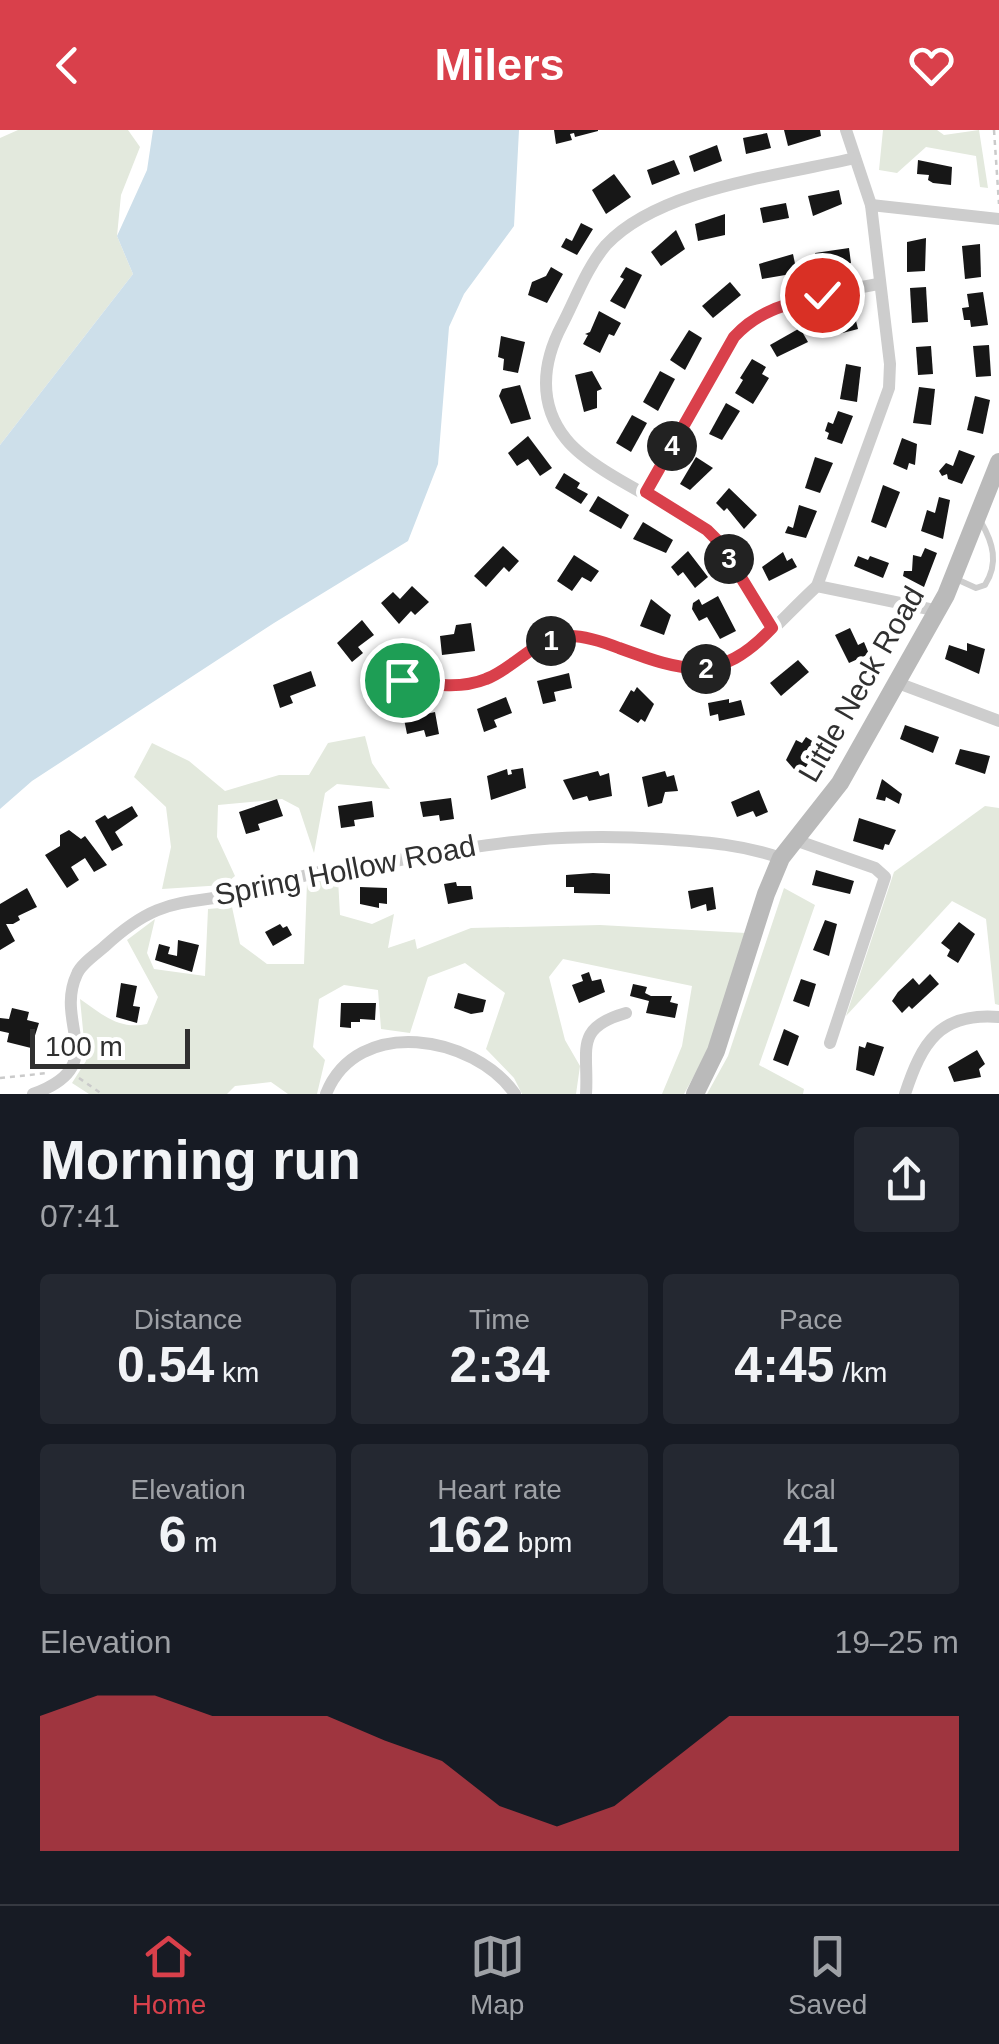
<!DOCTYPE html>
<html lang="en">
<head>
<meta charset="utf-8">
<style>
  body { margin:0; font-family:Helvetica,sans-serif; background:#242831; color:#f1f3f6; height:100vh; display:flex; flex-direction:column; font-size:38px; white-space:nowrap }
  * { box-sizing:border-box; margin:0 }
  p { font-size:32px; color:#9ea1a6 }
  .icon { flex:none; width:55px; height:55px; fill:none; stroke:currentColor; stroke-width:2; stroke-linecap:round; stroke-linejoin:round }
  .map { position:relative; height:964px; overflow:hidden }
  .sheet { display:flex; flex-direction:column; background:#171b24; flex:1 }
  .sheet>* { flex:none }
  .scale { position:absolute; left:30px; bottom:25px; width:160px; box-sizing:border-box; padding-left:10px; border:5px solid #303030; border-top:0; font-size:28px; line-height:35px; white-space:nowrap; color:#303030; -webkit-text-stroke:8px #fff; paint-order:stroke }
  .pin { position:absolute; display:grid; place-items:center; width:85px; height:85px; color:#fff; margin:-42px; border:5px solid #fff; border-radius:50%; box-shadow:0 2px 10px #0007 }
  .km { position:absolute; width:50px; height:50px; margin:-25px; border-radius:50%; background:#222; color:#fff; font-size:28px; line-height:50px; text-align:center }
  .round { display:grid; place-items:center; flex:none; width:105px; height:105px; border-radius:10px; background:#242831 }
  .summary { display:flex; align-items:center; justify-content:space-between; height:170px; padding:0 40px }
  h1 { font-size:55px; font-weight:700; line-height:75px }
  .figures { display:grid; grid-template-columns:repeat(3,1fr); gap:15px; height:170px; padding:10px 40px }
  .figures div { display:grid; align-content:center; border-radius:10px; background:#242831; text-align:center }
  .figures b { font-size:50px; font-weight:700 }
  .figures small { font-size:28px; font-weight:400 }
  .figures p { font-size:28px }
  .chart { height:280px; padding:20px 40px }
  .chart p { display:flex; justify-content:space-between }
  .chart svg { width:100%; height:180px; margin-top:10px; fill:#d9404b; opacity:.7 }
  header { display:flex; justify-content:space-between; align-items:center; height:130px; padding:0 40px; background:#d9404b; color:#fff; font-size:45px; font-weight:700 }
  .tab-bar { display:flex; justify-content:space-around; align-items:center; height:140px; border-top:2px solid #363941; background:#171b24; font-size:28px; color:#9ea1a6 }
  .tab-bar a { display:grid; justify-items:center; gap:5px }
  .tab-bar .active { color:#d9404b }
  .map>svg:first-child { display:block }
  .green { fill:#e3e9dd }
  .water { fill:#cddfea }
  .building { fill:#171717 }
  .lines { fill:none; stroke-linecap:round; stroke-linejoin:round }
  .path { stroke:#cacaca; stroke-width:2.5; stroke-dasharray:5 5; stroke-linecap:butt }
  .lane { stroke:#cdcdcd; stroke-width:6 }
  .street { stroke:#cdcdcd; stroke-width:12 }
  .secondary { stroke:#bababa; stroke-width:18 }
  .route-casing { stroke:#fff; stroke-width:20 }
  .route { stroke:#d9404b; stroke-width:12 }
  .labels { text-anchor:middle; dominant-baseline:central; stroke-width:10; stroke-linejoin:round; paint-order:stroke }
  .street-label { font-size:30px; fill:#303030; stroke:#fff }
</style>
</head>
<body>
<header><svg class="icon" aria-label="back" viewBox="0 0 24 24"><path d="M15 5l-7 7 7 7"/></svg>Milers<svg class="icon" aria-label="heart" viewBox="0 0 24 24"><path d="M12 20l-8-8c-3-5 5-10 8-4 3-6 11-1 8 4z"/></svg></header>
<div class="map">
<svg width="999" height="964" viewBox="0 0 999 964">
  <rect width="100%" height="100%" fill="#fff"/>
  <g class="green">
    <path d="M18,0h110l12,17 -19,48 -4,41 16,38 -133,171v-307z"/>
    <path d="M883,0h54l7,5 35,-5 9,58 -8,-1 -4,-31 -50,-9 -29,26 -18,-3z"/>
    <path d="M365,606l7,27 18,26 -53,-5 -12,9 -11,60 -15,-45 -17,-9 -64,6 -1,32 18,39 -11,9 -62,4 9,-42 -5,-40 -32,-30 18,-34 37,18 36,30 54,-16h30l19,-32z"/>
    <path d="M985,676l14,2v197l-4,-1 -9,-85 -34,-18 -106,115 48,-144z"/>
    <path d="M338,749l2,36 32,9 22,-10 -6,34 27,-9 2,10 54,-21 129,-3 146,8 -32,107 -30,54h-22l20,-48 10,-60 -129,-27 -14,18 16,63 15,26 -4,28h-54l-8,-16 -28,-29 19,-56 -40,-30 -37,14 -18,56 -29,-4 -3,-39 -34,-5 -25,14 -6,48 12,13 -8,34h-29l-17,-12 -36,4 -8,8h-138l-17,-11 14,-22 -6,-62c23,16 39,31 67,25l11,-27 -31,-57 28,-21 -8,34 7,16 51,7 3,-67 24,-2 8,37 27,20h37l3,-82z"/>
    <path d="M784,758l31,17 -56,160 45,24 -1,5h-96l21,-38z"/>
  </g>
  <path class="water" d="M153,0h366l-5,96 -50,68 -15,33 -11,137 -30,77 -134,82 -242,158 -32,28v-364l133,-171 -16,-38 30,-66z"/>
  <g class="building">
    <path d="M554,0h44v1l-23,6 -1,-4 -4,1 2,6 -16,4z"/>
    <path d="M784,0h36l1,6 -33,10z"/>
    <path d="M767,3l4,15 -25,6 -3,-16z"/>
    <path d="M717,15l5,16 -28,11 -5,-16z"/>
    <path d="M674,30l6,14 -28,11 -5,-15z"/>
    <path d="M918,30l34,7 -1,18 -18,-2 -5,-3 1,-5 -12,-1z"/>
    <path d="M614,44l17,23 -25,17 -14,-24z"/>
    <path d="M839,60l3,14 -29,12 -5,-20z"/>
    <path d="M786,73l3,15 -26,5 -3,-15z"/>
    <path d="M725,84v21l-27,6 -3,-17z"/>
    <path d="M581,93l12,6 -16,26 -16,-8 5,-9 6,3z"/>
    <path d="M676,100l9,19 -24,17 -10,-14z"/>
    <path d="M926,108l-1,33 -18,1v-30z"/>
    <path d="M980,114l1,33 -16,2 -3,-33z"/>
    <path d="M849,118l2,15 -33,7 -3,-17z"/>
    <path d="M793,124l4,19 -35,6 -3,-15z"/>
    <path d="M551,137l12,7 -16,29 -19,-8 4,-13 14,-6z"/>
    <path d="M626,137l16,8 -17,34 -15,-8 14,-22 -4,-2z"/>
    <path d="M730,152l11,13 -28,23 -11,-12z"/>
    <path d="M926,157l2,35 -16,1 -2,-35z"/>
    <path d="M983,162l5,33 -17,2 -1,-7h-6l-2,-12 7,-1 -2,-13z"/>
    <path d="M599,181l22,12 -7,13 -5,-2 -9,19 -17,-9 5,-9 -3,-1 5,-2z"/>
    <path d="M854,183l4,16 -27,7 -3,-14z"/>
    <path d="M800,198l8,14 -31,15 -7,-12z"/>
    <path d="M689,200l13,8 -17,32 -15,-10z"/>
    <path d="M501,206l24,6 -7,31 -15,-3 1,-11 -6,-2z"/>
    <path d="M989,215l2,31 -15,1 -3,-31z"/>
    <path d="M931,216l2,28 -15,1 -2,-28z"/>
    <path d="M752,229l14,8 -4,7 7,4 -16,26 -18,-11 8,-13 -3,-2z"/>
    <path d="M846,234l15,3 -4,35 -17,-3z"/>
    <path d="M592,241l10,18 -5,2v17l-13,4 -9,-37z"/>
    <path d="M660,241l15,8 -17,32 -15,-9z"/>
    <path d="M520,255l11,34 -20,5 -12,-28 3,-7z"/>
    <path d="M919,257l16,2 -4,36 -18,-2z"/>
    <path d="M975,266l15,4 -7,34 -16,-4z"/>
    <path d="M726,273l14,8 -18,29 -13,-6z"/>
    <path d="M838,281l15,5 -11,28 -15,-5 2,-6 -4,-2 3,-9 5,2z"/>
    <path d="M632,285l15,8 -16,29 -15,-9z"/>
    <path d="M528,306l24,32 -12,8 -12,-17 -11,7 -9,-13z"/>
    <path d="M902,308l15,6 -2,21 -6,-2 -2,7 -14,-6z"/>
    <path d="M959,320l16,6 -13,28 -14,-5 -1,-5 -5,2 -3,-5 7,-8 7,3z"/>
    <path d="M696,327l17,11 -23,22 -10,-6z"/>
    <path d="M815,327l18,6 -13,30 -15,-5z"/>
    <path d="M564,343l16,10 -3,5 11,6 -7,10 -26,-16z"/>
    <path d="M883,355l17,7 -14,36 -15,-6z"/>
    <path d="M729,358l28,27 -13,14 -17,-21 -3,3 -8,-8z"/>
    <path d="M598,366l31,19 -8,14 -32,-18z"/>
    <path d="M939,367l11,3 -7,39 -22,-8 6,-21 8,3z"/>
    <path d="M799,375l18,6 -11,27 -21,-5 3,-7 5,2z"/>
    <path d="M643,392l30,18 -7,13 -33,-14z"/>
    <path d="M503,416l16,15 -10,11 -5,-5 -18,20 -12,-11z"/>
    <path d="M925,418l12,5 -13,34 -21,-11 1,-5h8l1,-16 8,2z"/>
    <path d="M688,421l20,26 -13,11 -12,-16 -5,4 -7,-9z"/>
    <path d="M783,422l4,9 5,-3 5,9 -28,14 -7,-14z"/>
    <path d="M574,425l25,16 -8,11 -9,-5 -10,14 -15,-10z"/>
    <path d="M858,426l10,4 2,-4 19,7 -6,15 -29,-12z"/>
    <path d="M412,456l17,16 -14,13 -4,-4 -12,13 -18,-21 12,-11 7,7z"/>
    <path d="M718,466l18,35 -16,8 -13,-22 -8,4 -7,-12 1,-6 6,-4 3,6z"/>
    <path d="M651,469l20,16 -7,20 -24,-9z"/>
    <path d="M362,490l12,15 -16,12 5,6 -11,9 -15,-19z"/>
    <path d="M471,493l4,28 -33,4 -2,-19 14,-2 2,-9z"/>
    <path d="M850,498l8,17 6,-3 5,12 -20,9 -14,-28z"/>
    <path d="M967,513l18,6 -6,25 -34,-15 4,-14 18,6z"/>
    <path d="M798,530l11,12 -28,24 -11,-13z"/>
    <path d="M311,541l5,15 -26,10 3,7 -13,5 -7,-23z"/>
    <path d="M569,543l3,15 -18,4 2,9 -13,3 -6,-23z"/>
    <path d="M637,557l17,17 -9,18 -4,-3 -3,4 -19,-12 12,-21 3,2z"/>
    <path d="M506,567l6,16 -18,7 3,7 -13,5 -7,-23z"/>
    <path d="M729,569v4l12,-3 4,15 -26,6 -1,-7 -8,2 -2,-13z"/>
    <path d="M435,582l4,22 -13,3 -2,-7 -17,4 -3,-15z"/>
    <path d="M905,595l34,12 -6,16 -33,-14z"/>
    <path d="M806,607l14,9 -20,30 -14,-16 10,-20 6,3z"/>
    <path d="M960,619l30,7 -5,18 -30,-10z"/>
    <path d="M523,638l3,20 -35,12 -4,-24 20,-7 1,6 4,-1 -1,-4z"/>
    <path d="M598,641l2,5 9,-3 3,23 -23,5 -2,-5 -14,4 -10,-20z"/>
    <path d="M665,641l2,6 7,-2 4,16 -13,1 -3,11 -14,4 -6,-30z"/>
    <path d="M882,649l20,15 -3,10 -13,-7 -1,4 -9,-2z"/>
    <path d="M759,660l9,22 -12,5 -3,-6 -16,6 -6,-15z"/>
    <path d="M451,668l3,21 -14,2 -1,-6 -16,2 -3,-15z"/>
    <path d="M277,669l6,17 -25,8 2,6 -14,4 -7,-22z"/>
    <path d="M372,671l2,16 -20,3 1,6 -14,2 -3,-22z"/>
    <path d="M132,676l6,10 -23,16 8,13 -11,6 -17,-30 10,-6 3,4z"/>
    <path d="M859,688l37,12 -7,15 -4,-1 -2,6 -30,-9z"/>
    <path d="M69,700l12,9 4,-3 22,29 -13,7 -9,-14 -14,9 8,13 -12,8 -22,-33 15,-9v-11z"/>
    <path d="M816,740l38,11 -4,13 -38,-9z"/>
    <path d="M593,743l17,1v20l-36,-1v-6h-8v-12z"/>
    <path d="M456,752l1,4h14l2,13 -25,5 -4,-20z"/>
    <path d="M360,757l27,1v16l-8,-1v5l-19,-4z"/>
    <path d="M713,757l3,22 -9,2 -1,-7 -15,5 -3,-18z"/>
    <path d="M27,758l10,19 -19,9 2,4 -7,4h-7l9,17 -15,9v-46z"/>
    <path d="M825,790l12,4 -8,32 -16,-6z"/>
    <path d="M959,792l16,12 -17,29 -11,-7 3,-6 -9,-7z"/>
    <path d="M280,794l3,4 4,-2 5,9 -19,11 -8,-14z"/>
    <path d="M178,810l21,5 -7,27 -37,-12 4,-16 11,3 -2,7 9,2z"/>
    <path d="M589,842l3,9 9,-2 4,13 -26,11 -7,-18 11,-4 -2,-6z"/>
    <path d="M930,844l9,10 -27,25 -3,-3 -7,7 -10,-12 6,-9 15,-14 6,7z"/>
    <path d="M801,849l15,5 -7,23 -16,-6z"/>
    <path d="M121,853l16,3 -4,20 7,1 -3,16 -21,-6z"/>
    <path d="M633,854l14,3 -2,6 6,3h21l-2,6 8,2 -3,14 -29,-5 3,-12 -19,-5z"/>
    <path d="M458,863l28,7 -3,12 -12,2 -17,-6z"/>
    <path d="M341,873h35l-1,17 -15,-1v3h-9v6l-11,-1z"/>
    <path d="M12,878l17,4 -2,8 12,3 -8,25 -24,-6 2,-9 -9,-2v-13l9,1z"/>
    <path d="M784,899l15,7 -11,30 -15,-6z"/>
    <path d="M867,912l17,5 -10,29 -18,-6 3,-24 6,2z"/>
    <path d="M977,920l8,14 -6,5 2,8 -27,5 -6,-15z"/>
  </g>
  <g class="lines">
    <g class="path">
      <path d="M994,0l5,74"/>
      <path d="M0,948l48,-5"/>
      <path d="M79,948l23,16"/>
    </g>
    <path class="lane" d="M954,448l22,10 9,-3c14,-22 8,-42 -4,-63"/>
    <g class="street">
      <path d="M871,75l128,14"/>
      <path d="M647,362c26,-48 72,-156 118,-181 32,-17 78,-20 113,-27"/>
      <path d="M817,456l72,-198 1,-24 -19,-159 -25,-75"/>
      <path d="M771,498l-51,-85 -13,-13c-38,-26 -115,-58 -141,-91 -28,-35 -24,-76 -4,-114 13,-25 25,-58 44,-80 53,-57 173,-69 249,-87"/>
      <path d="M402,550c28,4 57,10 84,-1 27,-10 51,-42 81,-43 25,-2 51,11 74,20 92,35 114,-13 176,-70l117,24"/>
      <path d="M895,552l104,39"/>
      <path d="M795,710l80,28 10,9 -55,166"/>
      <path d="M33,964c79,-29 20,-69 44,-120 4,-10 19,-20 27,-27 56,-52 77,-41 145,-55 22,-5 44,-14 66,-19 29,-7 60,-8 90,-14 95,-18 160,-26 257,-20 41,3 79,5 119,19"/>
      <path d="M326,964c31,-79 148,-59 189,0"/>
      <path d="M586,964c3,-44 -13,-66 40,-81"/>
      <path d="M905,964c17,-52 35,-82 94,-77"/>
    </g>
    <path class="secondary" d="M695,964l21,-43 50,-157 15,-36 59,-75 106,-188 53,-133"/>
  </g>
  <g class="lines">
    <defs>
      <path id="route" d="M402,550c28,4 57,10 84,-1 27,-10 51,-42 81,-43 17,-1 37,6 52,12 66,24 100,36 153,-20l-52,-85 -13,-13 -61,-38 88,-155c25,-27 53,-33 88,-42"/>
    </defs>
    <use href="#route" class="route-casing"/>
    <use href="#route" class="route"/>
  </g>
  <g class="labels">
    <g class="street-label">
      <text transform="translate(861 554) rotate(-60)">Little Neck Road</text>
      <text transform="translate(345 740) rotate(-11)">Spring Hollow Road</text>
    </g>
  </g>
</svg>
<div class="scale">100 m</div>
<div class="pin" style="left:402px;top:550px;background:#1e9e55"><svg class="icon" aria-label="arrive" viewBox="0 0 24 24"><path d="M6 21V4h12l-3 4 3 4H6"/></svg></div>
<div class="pin" style="left:822px;top:165px;background:#d93025"><svg class="icon" aria-label="check" viewBox="0 0 24 24"><path d="M5 12l5 5 9-10"/></svg></div>
<b class="km" style="left:551px;top:511px">1</b>
<b class="km" style="left:706px;top:539px">2</b>
<b class="km" style="left:729px;top:429px">3</b>
<b class="km" style="left:672px;top:316px">4</b>
</div>
<section class="sheet">
<div class="summary"><div><h1>Morning run</h1><p>07:41</p></div><a class="round"><svg class="icon" aria-label="share" viewBox="0 0 24 24"><path d="M12 15V3M7 8l5-5 5 5M5 13v7h14v-7"/></svg></a></div>
<div class="figures">
<div><p>Distance</p><b>0.54<small> km</small></b></div>
<div><p>Time</p><b>2:34</b></div>
<div><p>Pace</p><b>4:45<small> /km</small></b></div>
</div>
<div class="figures">
<div><p>Elevation</p><b>6<small> m</small></b></div>
<div><p>Heart rate</p><b>162<small> bpm</small></b></div>
<div><p>kcal</p><b>41</b></div>
</div>
<div class="chart"><p><span>Elevation</span>19–25 m</p>
<svg viewBox="0 0 160 44" preserveAspectRatio="none"><path d="M0 44V11L10 6L20 6L30 11L40 11L50 11L60 17L70 22L80 33L90 38L100 33L110 22L120 11L130 11L140 11L150 11L160 11V44z"/></svg>
</div>
</section>
<nav class="tab-bar">
<a class="active"><svg class="icon" aria-label="home" viewBox="0 0 24 24"><path d="M3 11l9-7 9 7M6 9v11h12V9"/></svg>Home</a>
<a><svg class="icon" aria-label="map" viewBox="0 0 24 24"><path d="M3 6l6-2 6 2 6-2v14l-6 2-6-2-6 2zM9 4v14M15 6v14"/></svg>Map</a>
<a><svg class="icon" aria-label="saved" viewBox="0 0 24 24"><path d="M7 4h10v16l-5-4-5 4z"/></svg>Saved</a>
</nav>
</body>
</html>
